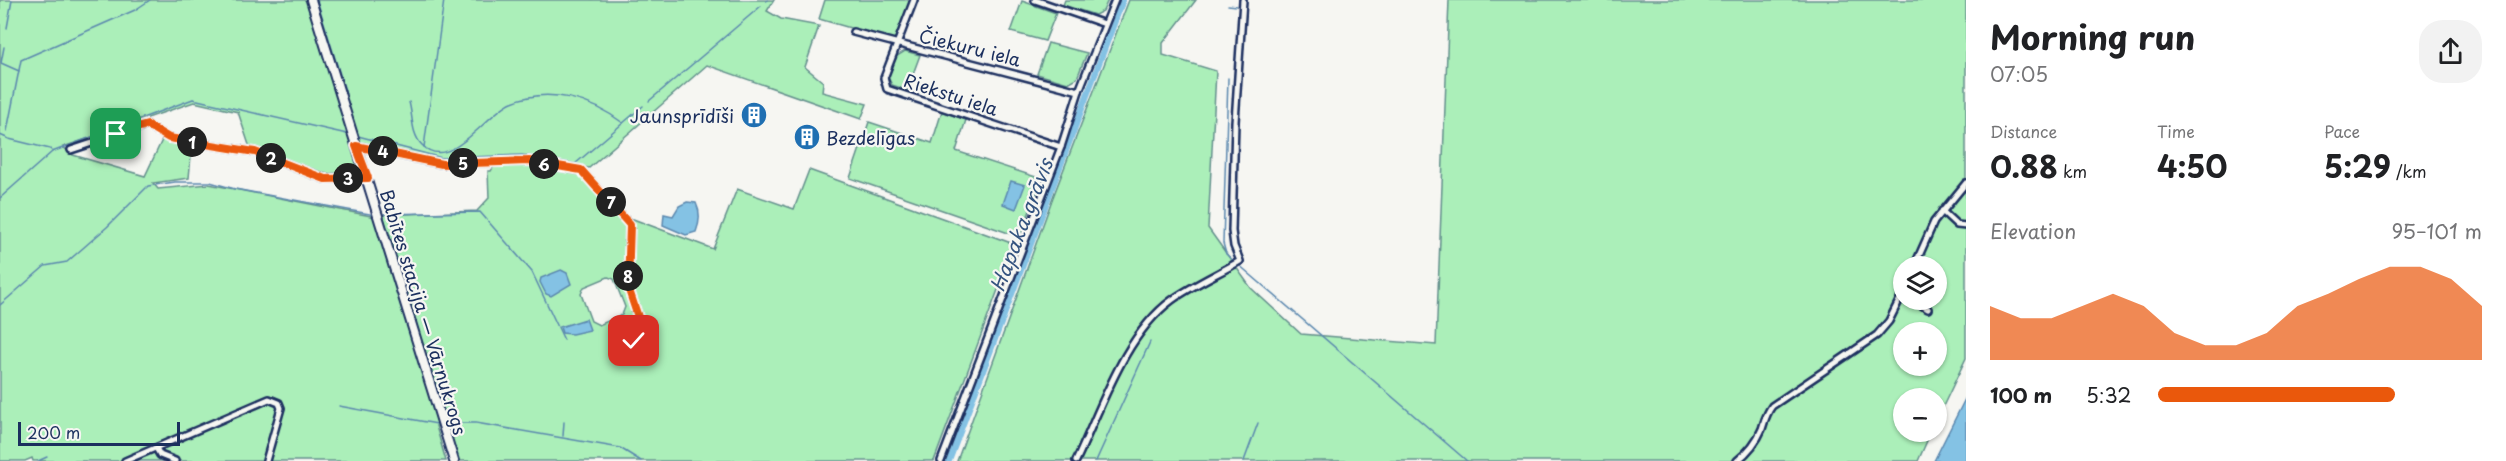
<!DOCTYPE html>
<html lang="en">
<head>
<meta charset="utf-8">
<style>
  body { margin:0; font-family:"Playpen Sans",sans-serif; background:#f2f2f2; color:#202124; height:100vh; display:flex; flex-direction:column; font-size:22px; white-space:nowrap }
  * { box-sizing:border-box; margin:0 }
  p { font-size:20px; color:#757577 }
  .icon { flex:none; width:33px; height:33px; fill:none; stroke:currentColor; stroke-width:2; stroke-linecap:round; stroke-linejoin:round }
  .map { position:relative; flex:1; overflow:hidden }
  .sheet { display:flex; flex-direction:column; background:#fff; width:540px }
  .sheet>* { flex:none }
  .controls { position:absolute; left:1893px; top:256px; display:grid; gap:12px }
  .controls a { display:grid; place-items:center; width:54px; height:54px; border-radius:50%; background:#fff; box-shadow:0 2px 4px #0004; font-size:30px }
  .scale { position:absolute; left:18px; bottom:15px; width:162px; box-sizing:border-box; padding-left:6px; border:3px solid #1b2f5e; border-top:0; font-size:16px; line-height:21px; white-space:nowrap; color:#1b2f5e; -webkit-text-stroke:4px #f6f6f2; paint-order:stroke }
  .pin { position:absolute; display:grid; place-items:center; width:51px; height:51px; color:#fff; margin:-26px; border-radius:12px; box-shadow:0 3px 9px #0006 }
  .km { position:absolute; width:30px; height:30px; margin:-15px; border-radius:50%; background:#222; color:#fff; font-size:16px; line-height:30px; text-align:center }
  .round { display:grid; place-items:center; flex:none; width:63px; height:63px; border-radius:24px; background:#f2f2f2 }
  .overview { display:flex; align-items:center; justify-content:space-between; height:102px; padding:0 24px }
  h1 { font-size:33px; font-weight:700; line-height:45px }
  .figures { display:grid; grid-template-columns:repeat(3,1fr); gap:9px; height:102px; padding:6px 24px }
  .figures div { display:grid; align-content:center }
  .figures b { font-size:30px; font-weight:700 }
  .figures small { font-size:16px; font-weight:400 }
  .figures p { font-size:16px }
  .chart { height:168px; padding:12px 24px }
  .chart p { display:flex; justify-content:space-between }
  .chart svg { width:100%; height:108px; margin-top:6px; fill:#ea580c; opacity:.7 }
  ul { padding:0 24px; list-style:none; font-size:20px }
  li { display:grid; grid-template-columns:96px 72px 1fr; align-items:center; height:45px }
  li i { height:15px; border-radius:8px; background:#ea580c }
  main { display:flex; flex:1; min-height:0 }
  .map>svg:first-child { display:block }
  .green { fill:#abefb9; stroke:#638f8c; stroke-width:1.5; fill-rule:evenodd }
  .water { fill:#84c2e4; stroke:#5a87ae; stroke-width:1.5 }
  .lines { fill:none; stroke-linecap:round; stroke-linejoin:round }
  .stream { stroke:#5a87ae; stroke-width:1.5 }
  .canal { stroke:#84c2e4; stroke-width:6 }
  .minor-casing { stroke:#1b2f5e; stroke-width:10 }
  .secondary-casing { stroke:#1b2f5e; stroke-width:12 }
  .minor { stroke:#f6f6f2; stroke-width:5 }
  .secondary { stroke:#f6f6f2; stroke-width:8 }
  .route-casing { stroke:#fff; stroke-width:12 }
  .route { stroke:#ea580c; stroke-width:8 }
  .labels { text-anchor:middle; dominant-baseline:central; stroke-width:4.5; stroke-linejoin:round; paint-order:stroke }
  .street-label { font-size:18px; fill:#1b2f5e; stroke:#f6f6f2 }
  .poi-label { font-size:18px; fill:#1b2f5e; stroke:#f6f6f2; text-anchor:end }
  .water-label { font-size:20px; font-style:italic; fill:#355480; stroke:#f6f6f2 }
</style>
</head>
<body>
<main>
<div class="map">
<svg width="1966" height="461" viewBox="0 0 1966 461">
  <rect width="100%" height="100%" fill="#f6f6f2"/>
  <filter id="ink" filterUnits="userSpaceOnUse"><feTurbulence type="fractalNoise" baseFrequency=".0167" numOctaves="2"/><feDisplacementMap in="SourceGraphic" scale="12" xChannelSelector="R" yChannelSelector="G"/><feConvolveMatrix kernelMatrix="1 2 1 2 8 2 1 2 1" color-interpolation-filters="sRGB"/></filter>
  <g filter="url(#ink)">
    <g class="green">
      <path d="M0,0h774l-7,11 14,8 38,7 -14,41 18,15 -1,10 45,12 -6,15 -154,-54 -118,103 -69,-9 -77,2 -89,-18 5,28 -32,3 -77,-26 -12,-36 -44,-10 -131,45 10,8 72,21 18,-38 8,4 21,3 -3,33 -36,5 5,6 51,-5 167,33 62,189 1,-16 -5,-3 -51,-172 94,-4 12,-13 -1,-27h3l4,-7 35,1 50,10 47,51 6,-7 80,30 24,-60 57,20 15,-39 202,73 3,4 -80,214h-478l-10,-35h-10l10,35h-413l-1,-3 -7,3h-25zM608,277l6,2 11,28 -3,8 -23,10 -8,-4 -10,-27 3,-7z"/>
      <path d="M825,0h87l-16,41 -77,-22z"/>
      <path d="M1065,0h43l-5,11 -8,4 -32,-10z"/>
      <path d="M1129,0h67l-33,43v12l53,16 -8,157 43,60 50,46 135,11 13,-345h517v358l-29,61 -1,-20h-32v33h27l-13,29h-961l96,-264zM1904,267h32v33h-32zM1904,333h32v33h-32z"/>
      <path d="M1022,1l34,12 -11,28 -34,-9z"/>
      <path d="M1048,43l39,10 -10,25 -9,5 -31,-9z"/>
      <path d="M905,51l15,4 -13,35 -15,-5 -4,-8 9,-21z"/>
      <path d="M942,111l24,9 -10,31 86,28 -22,58 -170,-59 19,-56 63,21z"/>
    </g>
    <g class="water">
      <path d="M1011,181l14,4 -9,24 -13,-5z"/>
      <path d="M687,202l9,1c5,10 4,19 0,29l-10,3 -23,-10 1,-11 9,2 6,-10z"/>
      <path d="M561,270l6,3 4,11 -20,12 -5,-2 -6,-12 1,-4z"/>
      <path d="M586,319l4,11 -18,4 -10,-1 -2,-6z"/>
      <path d="M1966,397v64h-32z"/>
    </g>
    <g class="lines">
      <g class="stream">
        <path d="M317,0l29,94"/>
        <path d="M766,1l2,-1"/>
        <path d="M1228,5l9,1"/>
        <path d="M7,28l5,-28"/>
        <path d="M4,47l-3,16 18,8"/>
        <path d="M1228,78l-5,165 3,11 9,8"/>
        <path d="M649,101l112,-95"/>
        <path d="M409,102c4,14 2,32 13,43 28,29 65,-33 90,-43 38,-15 79,-3 111,21"/>
        <path d="M7,131l14,-71 114,-50 15,-10"/>
        <path d="M0,135l9,4 41,10 2,2"/>
        <path d="M358,136l84,22 80,-3 53,9 68,-58"/>
        <path d="M424,147l20,-147"/>
        <path d="M0,198l52,-46 141,-53 154,35"/>
        <path d="M383,214l97,-2 52,60 32,68"/>
        <path d="M1238,264l229,197"/>
        <path d="M0,305l45,-39 22,-4 40,-35 41,-41 27,-4h35l25,7 140,26"/>
        <path d="M339,406l98,18"/>
        <path d="M446,423h30l144,25 21,13"/>
        <path d="M563,436l1,-14"/>
        <path d="M38,461l9,-4"/>
        <path d="M1096,461l54,-119"/>
        <path d="M1244,461l14,-38"/>
      </g>
      <path class="canal" d="M949,461l174,-461"/>
      <defs>
        <g id="minor">
          <path d="M914,0l-30,78 3,11 174,58"/>
          <path d="M1035,0l70,24"/>
          <path d="M853,32l226,59"/>
          <path d="M356,146l86,18 87,-3 52,9 49,55 -2,62 12,36 3,15 -4,6 -5,-3 6,-18"/>
          <path d="M71,150l76,-25 22,13 86,14 70,27 42,-1"/>
          <path d="M1942,211l15,14 9,1"/>
          <path d="M1914,267l20,-45 32,-39"/>
          <path d="M1913,300l15,9"/>
          <path d="M156,448l4,7 15,6"/>
          <path d="M125,461l144,-62 10,4 2,5 -15,53"/>
          <path d="M941,461l120,-314 18,-56 36,-91"/>
          <path d="M1076,461c25,-52 48,-126 96,-161 21,-15 46,-26 68,-39l-6,-15 -2,-15 3,-109 8,-122"/>
          <path d="M1737,461c10,-8 20,-20 25,-32 3,-9 4,-15 10,-23l105,-71 12,-14 15,-30"/>
        </g>
        <path id="secondary" d="M311,0l143,461"/>
      </defs>
      <use href="#minor" class="minor-casing"/>
      <use href="#secondary" class="secondary-casing"/>
      <use href="#minor" class="minor"/>
      <use href="#secondary" class="secondary"/>
    </g>
  </g>
  <g class="lines" filter="url(#ink)">
    <defs>
      <path id="route" d="M116,134l31,-9 22,13 86,14 70,27 43,-1 -12,-32 86,18 87,-3 52,9 49,55 -2,62 12,36 -6,18"/>
    </defs>
    <use href="#route" class="route-casing"/>
    <use href="#route" class="route"/>
  </g>
  <defs>
    <symbol id="building-disc" viewBox="-11 -11 22 22"><circle r="9.5" fill="#1f6fb2" stroke="#f6f6f2"/><path d="M-4-6H4V6H1V3H-1V6H-4ZM-2.5-4.3h1.7v1.8h-1.7ZM.8-4.3h1.7v1.8H.8ZM-2.5-1h1.7V.8h-1.7ZM.8-1h1.7V.8H.8Z" fill="#fff"/></symbol>
  </defs>
  <g fill-rule="evenodd">
    <use href="#building-disc" x="739" y="100" width="30" height="30"/>
    <use href="#building-disc" x="792" y="122" width="30" height="30"/>
  </g>
  <g class="labels">
    <g class="street-label">
      <text transform="translate(970 47) rotate(14)">Čiekuru iela</text>
      <text transform="translate(951 94) rotate(18)">Riekstu iela</text>
      <text transform="translate(424 312) rotate(73)">Babītes stacija — Vārnukrogs</text>
    </g>
    <g class="poi-label">
      <text x="734" y="115">Jaunsprīdīši</text>
      <text x="826" y="137" text-anchor="start">Bezdelīgas</text>
    </g>
    <g class="water-label">
      <text transform="translate(1021 225) rotate(-69)">Hapaka grāvis</text>
    </g>
  </g>
</svg>
<div class="controls">
<a><svg class="icon" aria-label="layers" viewBox="0 0 24 24"><path d="M12 4l9 5-9 5-9-5zM3 14l9 5 9-5"/></svg></a>
<a>+</a>
<a>−</a>
</div>
<div class="scale">200 m</div>
<div class="pin" style="left:116px;top:134px;background:#1e9e55"><svg class="icon" aria-label="arrive" viewBox="0 0 24 24"><path d="M6 21V4h12l-3 4 3 4H6"/></svg></div>
<div class="pin" style="left:634px;top:341px;background:#d93025"><svg class="icon" aria-label="check" viewBox="0 0 24 24"><path d="M5 12l5 5 9-10"/></svg></div>
<b class="km" style="left:192px;top:142px">1</b>
<b class="km" style="left:271px;top:158px">2</b>
<b class="km" style="left:348px;top:178px">3</b>
<b class="km" style="left:383px;top:151px">4</b>
<b class="km" style="left:463px;top:163px">5</b>
<b class="km" style="left:544px;top:164px">6</b>
<b class="km" style="left:611px;top:202px">7</b>
<b class="km" style="left:628px;top:276px">8</b>
</div>
<section class="sheet">
<div class="overview"><div><h1>Morning run</h1><p>07:05</p></div><a class="round"><svg class="icon" aria-label="share" viewBox="0 0 24 24"><path d="M12 15V3M7 8l5-5 5 5M5 13v7h14v-7"/></svg></a></div>
<div class="figures">
<div><p>Distance</p><b>0.88<small> km</small></b></div>
<div><p>Time</p><b>4:50</b></div>
<div><p>Pace</p><b>5:29<small> /km</small></b></div>
</div>
<div class="chart"><p><span>Elevation</span>95–101 m</p>
<svg viewBox="0 0 160 44" preserveAspectRatio="none"><path d="M0 44V22L10 27L20 27L30 22L40 17L50 22L60 33L70 38L80 38L90 33L100 22L110 17L120 11L130 6L140 6L150 11L160 22V44z"/></svg>
</div>
<ul>
<li><b>100 m</b>5:32<i style="width:73%"></i></li>
</ul>
</section>
</main>
</body>
</html>
